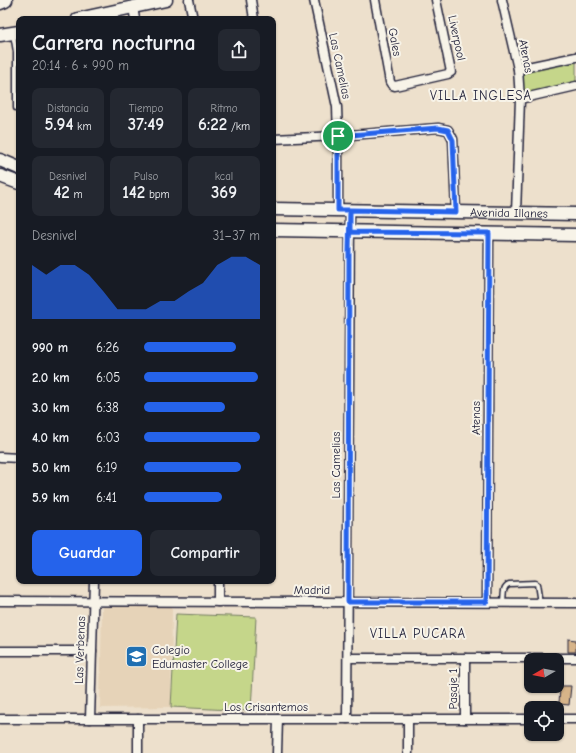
<!DOCTYPE html>
<html lang="es">
<head>
<meta charset="utf-8">
<style>
  body { margin:0; font-family:"Comic Neue",sans-serif; background:#242831; color:#f1f3f6; height:100vh; display:flex; flex-direction:column; font-size:15px; white-space:nowrap }
  * { box-sizing:border-box; margin:0 }
  p { font-size:13px; color:#9ea1a6 }
  .icon { flex:none; width:22px; height:22px; fill:none; stroke:currentColor; stroke-width:2; stroke-linecap:round; stroke-linejoin:round }
  .map { position:relative; flex:1; overflow:hidden }
  .details { position:absolute; left:16px; top:16px; width:260px; height:568px; display:flex; flex-direction:column; background:#171b24; border-radius:8px; box-shadow:0 1px 3px #0004 }
  .details>* { flex:none }
  .needle { width:26px; rotate:261deg }
  .buttons { position:absolute; left:524px; top:653px; display:grid; gap:8px }
  .buttons a { display:grid; place-items:center; width:40px; height:40px; border-radius:8px; background:#171b24; box-shadow:0 1px 3px #0004; font-size:20px }
  .pin { position:absolute; display:grid; place-items:center; width:34px; height:34px; color:#fff; margin:-17px; border:2px solid #fff; border-radius:50%; box-shadow:0 1px 4px #0007 }
  .round { display:grid; place-items:center; flex:none; width:42px; height:42px; border-radius:8px; background:#242831 }
  .overview { display:flex; align-items:center; justify-content:space-between; height:68px; padding:0 16px }
  h1 { font-size:22px; font-weight:600; line-height:30px }
  .stats { display:grid; grid-template-columns:repeat(3,1fr); gap:6px; height:68px; padding:4px 16px }
  .stats div { display:grid; align-content:center; border-radius:8px; background:#242831; text-align:center }
  .stats b { font-size:17px; font-weight:600 }
  .stats small { font-size:11px; font-weight:400 }
  .stats p { font-size:11px }
  .chart { height:112px; padding:8px 16px }
  .chart p { display:flex; justify-content:space-between }
  .chart svg { width:100%; height:72px; margin-top:4px; fill:#2563eb; opacity:.7 }
  .cta { display:flex; gap:8px; margin-top:auto; padding:8px 16px }
  .cta a { flex:1; height:46px; border-radius:8px; background:#2563eb; color:#fff; font-size:16px; font-weight:600; line-height:46px; text-align:center }
  .cta a+a { background:#242831; color:#f1f3f6 }
  ul { padding:0 16px; list-style:none; font-size:13px }
  li { display:grid; grid-template-columns:64px 48px 1fr; align-items:center; height:30px }
  li i { height:10px; border-radius:5px; background:#2563eb }
  .map>svg:first-child { display:block }
  .built { fill:#e6d3b8 }
  .green { fill:#c5d68a; stroke:#747c62 }
  .building { fill:#d7b489; stroke:#22223b }
  .lines { fill:none; stroke-linecap:round; stroke-linejoin:round }
  .service-casing { stroke:#22223b; stroke-width:7 }
  .minor-casing { stroke:#22223b; stroke-width:11 }
  .secondary-casing { stroke:#22223b; stroke-width:15 }
  .trunk-casing { stroke:#22223b; stroke-width:17 }
  .service { stroke:#f7f3e8; stroke-width:4 }
  .minor { stroke:#f7f3e8; stroke-width:8 }
  .secondary { stroke:#f7f3e8; stroke-width:12 }
  .trunk { stroke:#f7f3e8; stroke-width:14 }
  .route-casing { stroke:#fff; stroke-width:8 }
  .route { stroke:#2563eb; stroke-width:5 }
  .labels { text-anchor:middle; dominant-baseline:central; stroke-width:4; stroke-linejoin:round; paint-order:stroke }
  .street-label { font-size:12px; fill:#22223b; stroke:#f7f3e8 }
  .poi-label { font-size:12px; fill:#22223b; stroke:#f7f3e8; text-anchor:start }
  .neighbourhood-label { font-size:13px; letter-spacing:1px; fill:#22223b; stroke:#f7f3e8 }
</style>
</head>
<body>
<div class="map">
<svg width="576" height="753" viewBox="0 0 576 753">
  <rect width="100%" height="100%" fill="#ede0cc"/>
  <filter id="ink" filterUnits="userSpaceOnUse"><feTurbulence type="fractalNoise" baseFrequency=".025" numOctaves="2"/><feDisplacementMap in="SourceGraphic" scale="8" xChannelSelector="R" yChannelSelector="G"/><feConvolveMatrix kernelMatrix="1 2 1 2 8 2 1 2 1" color-interpolation-filters="sRGB"/></filter>
  <g filter="url(#ink)">
    <path class="built" d="M102,606l70,1 -1,100 -71,1z"/>
    <g class="green">
      <path d="M576,59v25l-54,13 -2,-26z"/>
      <path d="M176,614l80,3 -5,94 -80,-4z"/>
    </g>
    <g class="building">
      <path d="M568,639l8,1v12h-8z"/>
      <path d="M560,686h11l-2,19 -10,-1z"/>
    </g>
    <g class="lines">
      <defs>
        <g id="service">
          <path d="M13,34l3,18v56"/>
          <path d="M503,602c1,-7 -1,-15 6,-18l26,-1 2,1 3,19"/>
        </g>
        <g id="minor">
          <path d="M189,0l4,19"/>
          <path d="M251,0l3,19"/>
          <path d="M314,0l23,107 1,29v74"/>
          <path d="M375,0l15,82 2,3 3,1 53,-12 3,-2 -15,-72"/>
          <path d="M502,0l16,69 2,30 -4,114"/>
          <path d="M133,7l2,12"/>
          <path d="M518,69l58,-12"/>
          <path d="M520,99l56,-13"/>
          <path d="M273,139l65,-3 100,-8 10,2 5,9 3,73"/>
          <path d="M0,457l19,1"/>
          <path d="M218,581v21"/>
          <path d="M0,601l576,2"/>
          <path d="M487,602l2,-369"/>
          <path d="M0,651h92"/>
          <path d="M348,658h228"/>
          <path d="M0,719h531"/>
          <path d="M90,719l4,-138"/>
          <path d="M347,719l3,-509"/>
          <path d="M465,719v-61"/>
          <path d="M557,719h19"/>
          <path d="M138,753v-34"/>
          <path d="M277,753l1,-34"/>
          <path d="M408,753v-34"/>
        </g>
        <g id="secondary">
          <path d="M78,19l88,-19"/>
          <path d="M0,35l19,-3"/>
          <path d="M0,160l19,8"/>
          <path d="M0,176l19,7"/>
          <path id="s1" d="M273,209l303,5"/>
          <path d="M273,230l303,5"/>
        </g>
        <path id="trunk" d="M0,2l5,-2"/>
      </defs>
      <use href="#service" class="service-casing"/>
      <use href="#minor" class="minor-casing"/>
      <use href="#secondary" class="secondary-casing"/>
      <use href="#trunk" class="trunk-casing"/>
      <use href="#service" class="service"/>
      <use href="#minor" class="minor"/>
      <use href="#secondary" class="secondary"/>
      <use href="#trunk" class="trunk"/>
    </g>
  </g>
  <g class="lines" filter="url(#ink)">
    <defs>
      <path id="route" d="M338,136v74h12l-1,40 -1,352h139l2,-369 -139,-1v-22l106,2 -3,-72 -5,-10 -10,-2 -100,8"/>
    </defs>
    <use href="#route" class="route-casing"/>
    <use href="#route" class="route"/>
  </g>
  <defs>
    <symbol id="school-square" viewBox="-11 -11 22 22"><rect x="-9" y="-9" width="18" height="18" rx="4" fill="#1f6fb2" stroke="#f7f3e8"/><path d="M0-5L7-2L0 1L-7-2ZM-4 1L0 2.5L4 1V4Q0 6-4 4Z" fill="#fff"/></symbol>
  </defs>
  <g fill-rule="evenodd">
    <use href="#school-square" x="124" y="644" width="25" height="25"/>
  </g>
  <g class="labels">
    <g class="street-label">
      <text transform="translate(457 38) rotate(78)">Liverpool</text>
      <text transform="translate(395 42) rotate(80)">Gales</text>
      <text transform="translate(526 56) rotate(79)">Atenas</text>
      <text transform="translate(340 66) rotate(78)">Las Camelias</text>
      <text stroke="none"><textPath href="#s1" startOffset="236">Avenida Illanes</textPath></text>
      <text transform="translate(476 418) rotate(-90)">Atenas</text>
      <text transform="translate(336 465) rotate(-90)">Las Camelias</text>
      <text x="312" y="590">Madrid</text>
      <text transform="translate(80 650) rotate(-88)">Las Verbenas</text>
      <text transform="translate(453 689) rotate(-90)">Pasaje 1</text>
      <text x="266" y="707">Los Crisantemos</text>
    </g>
    <g class="poi-label">
      <text x="152" y="650">Colegio<tspan x="152" dy="14">Edumaster College</tspan></text>
    </g>
    <g class="neighbourhood-label">
      <text x="481" y="95">VILLA INGLESA</text>
      <text x="418" y="633">VILLA PUCARA</text>
    </g>
  </g>
</svg>
<div class="buttons">
<a><svg class="needle" viewBox="-14 -14 28 28"><path d="M0-13l5 13h-10z" fill="#e53935"/><path d="M0 13l5-13h-10z" fill="#9ea1a6"/></svg></a>
<a><svg class="icon" aria-label="locate" viewBox="0 0 24 24"><circle cx="12" cy="12" r="6"/><path d="M12 2v4M12 18v4M2 12h4M18 12h4"/></svg></a>
</div>
<div class="pin" style="left:338px;top:136px;background:#1e9e55"><svg class="icon" aria-label="arrive" viewBox="0 0 24 24"><path d="M6 21V4h12l-3 4 3 4H6"/></svg></div>
<section class="details">
<div class="overview"><div><h1>Carrera nocturna</h1><p>20:14 · 6 × 990 m</p></div><a class="round"><svg class="icon" aria-label="share" viewBox="0 0 24 24"><path d="M12 15V3M7 8l5-5 5 5M5 13v7h14v-7"/></svg></a></div>
<div class="stats">
<div><p>Distancia</p><b>5.94<small> km</small></b></div>
<div><p>Tiempo</p><b>37:49</b></div>
<div><p>Ritmo</p><b>6:22<small> /km</small></b></div>
</div>
<div class="stats">
<div><p>Desnivel</p><b>42<small> m</small></b></div>
<div><p>Pulso</p><b>142<small> bpm</small></b></div>
<div><p>kcal</p><b>369</b></div>
</div>
<div class="chart"><p><span>Desnivel</span>31–37 m</p>
<svg viewBox="0 0 160 44" preserveAspectRatio="none"><path d="M0 44V11L10 17L20 11L30 11L40 17L50 27L60 38L70 38L80 38L90 33L100 33L110 27L120 22L130 11L140 6L150 6L160 11V44z"/></svg>
</div>
<ul>
<li><b>990 m</b>6:26<i style="width:79%"></i></li>
<li><b>2.0 km</b>6:05<i style="width:98%"></i></li>
<li><b>3.0 km</b>6:38<i style="width:70%"></i></li>
<li><b>4.0 km</b>6:03<i style="width:100%"></i></li>
<li><b>5.0 km</b>6:19<i style="width:84%"></i></li>
<li><b>5.9 km</b>6:41<i style="width:67%"></i></li>
</ul>
<div class="cta"><a>Guardar</a><a>Compartir</a></div>
</section>
</div>
</body>
</html>
